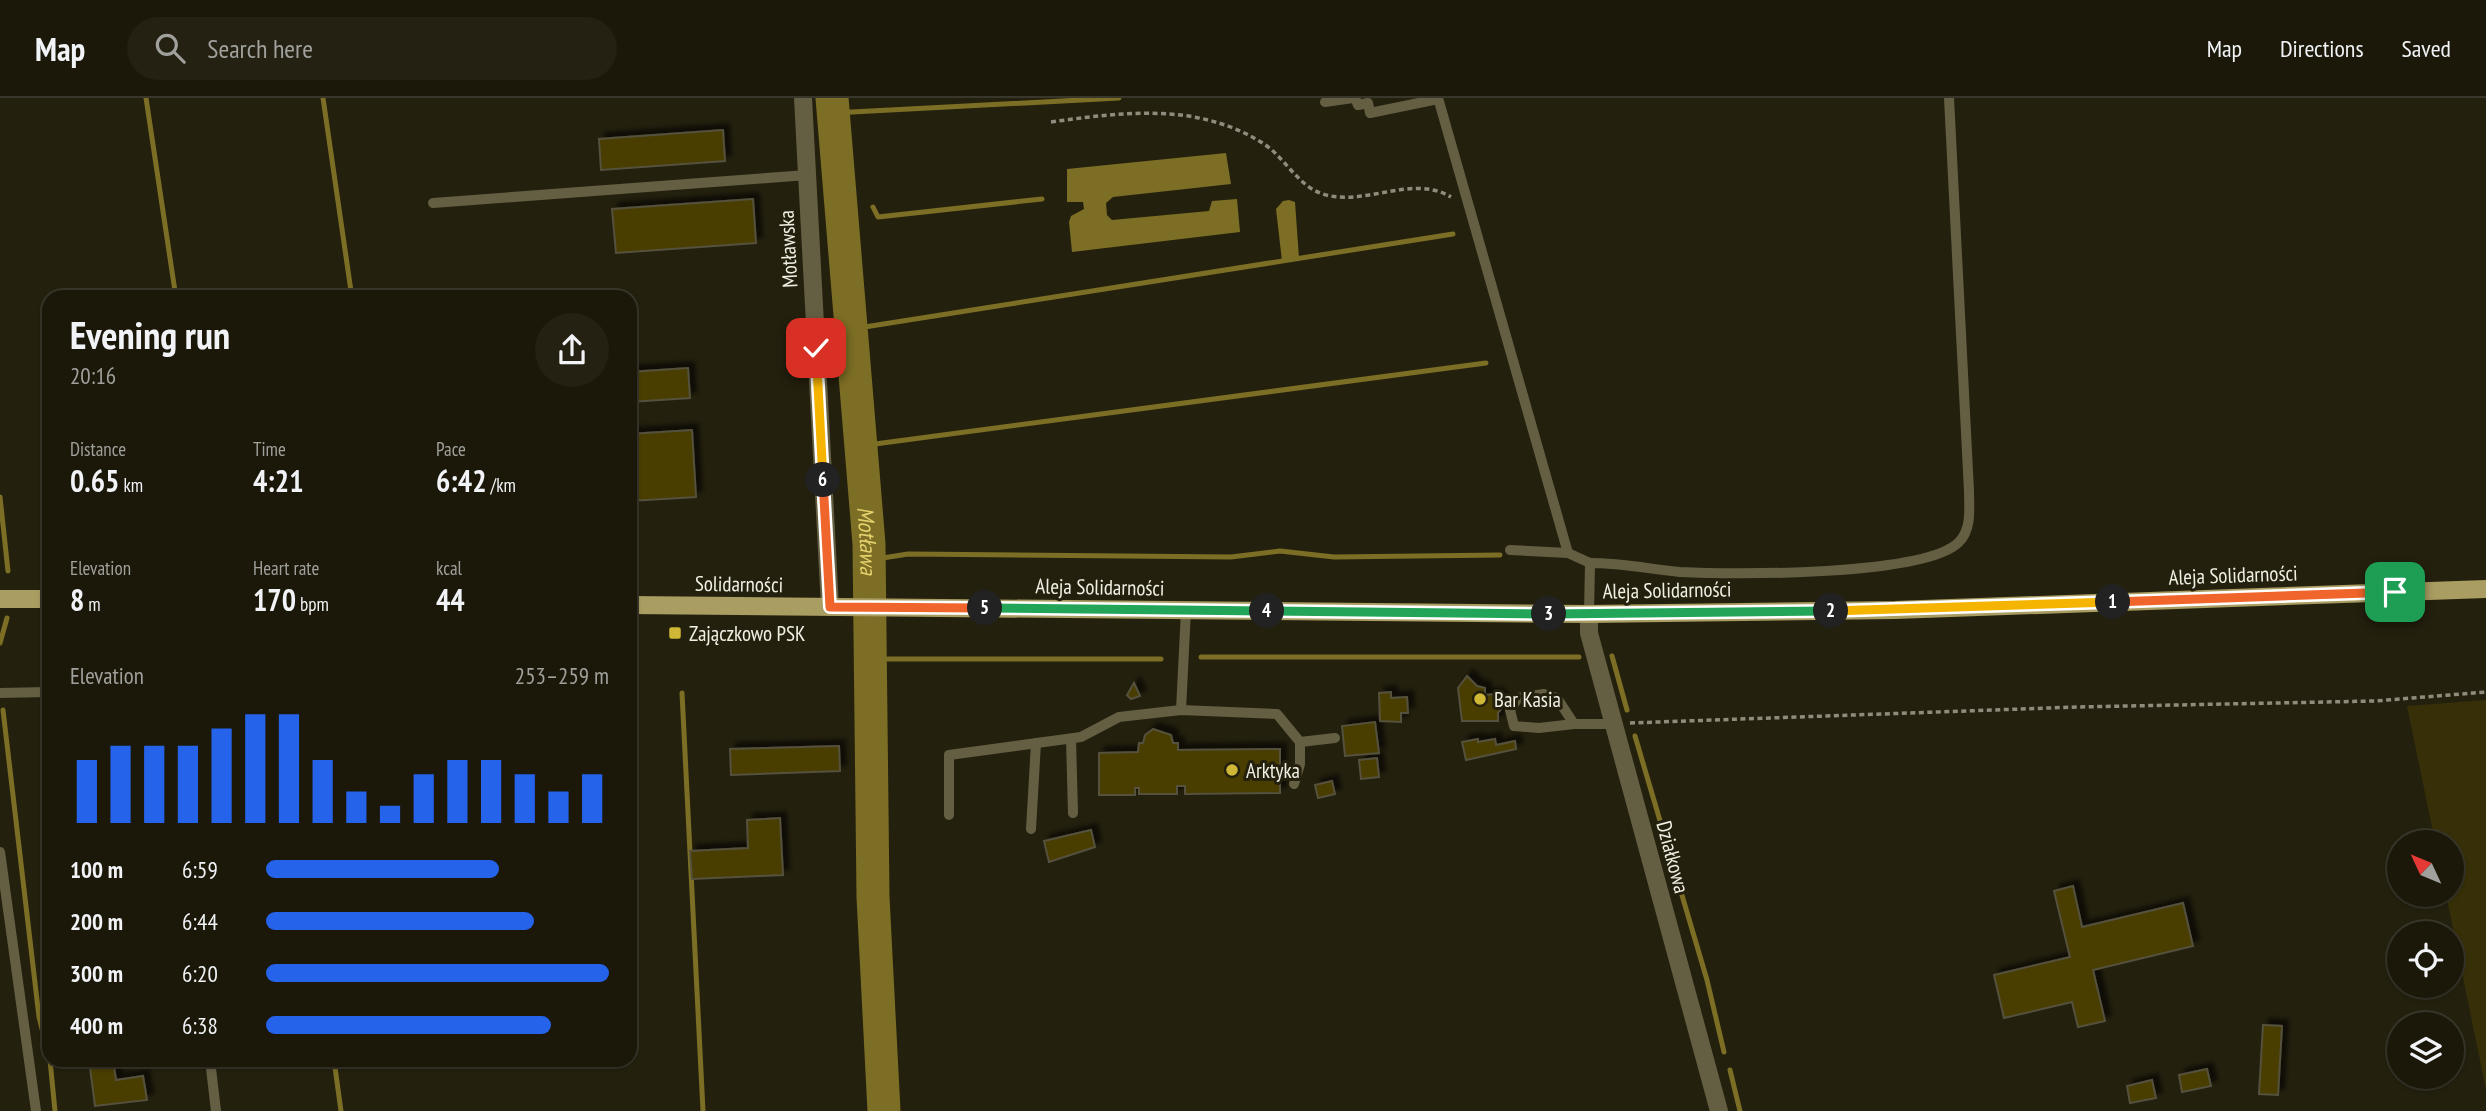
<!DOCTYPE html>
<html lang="en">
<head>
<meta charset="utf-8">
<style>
  body { margin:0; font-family:"PT Sans Narrow",sans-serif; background:#242113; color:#f1f3f6; height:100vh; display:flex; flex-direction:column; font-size:26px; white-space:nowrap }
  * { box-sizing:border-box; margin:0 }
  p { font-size:23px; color:#a0a09c }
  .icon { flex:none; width:38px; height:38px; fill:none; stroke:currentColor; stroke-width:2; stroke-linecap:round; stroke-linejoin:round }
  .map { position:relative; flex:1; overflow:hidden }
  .side { position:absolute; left:42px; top:192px; width:595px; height:777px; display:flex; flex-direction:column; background:#1b180a; border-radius:21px; box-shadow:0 2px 5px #0004,0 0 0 2px #39372b }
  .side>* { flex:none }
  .needle { width:46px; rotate:314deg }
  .tools { position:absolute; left:2387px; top:732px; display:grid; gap:14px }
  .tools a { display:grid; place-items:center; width:77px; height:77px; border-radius:50%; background:#1b180a; box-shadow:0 2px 5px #0004,0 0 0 2px #39372b; font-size:35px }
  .pin { position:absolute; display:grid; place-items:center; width:60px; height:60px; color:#fff; margin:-30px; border-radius:14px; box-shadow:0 4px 10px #0006 }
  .km { position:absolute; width:35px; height:35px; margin:-18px; border-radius:50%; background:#222; color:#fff; font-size:19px; line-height:35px; text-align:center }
  .round { display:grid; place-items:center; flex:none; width:74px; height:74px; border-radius:37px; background:#242113 }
  .head { display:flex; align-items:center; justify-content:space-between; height:119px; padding:0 28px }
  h1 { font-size:38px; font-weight:600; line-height:52px }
  .metrics { display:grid; grid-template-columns:repeat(3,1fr); gap:10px; height:119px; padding:7px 28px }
  .metrics div { display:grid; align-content:center }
  .metrics b { font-size:30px; font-weight:600 }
  .metrics small { font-size:19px; font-weight:400 }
  .metrics p { font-size:19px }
  .chart { height:196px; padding:14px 28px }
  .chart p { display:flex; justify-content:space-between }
  .chart svg { width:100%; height:126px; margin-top:7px; stroke:#2563eb; stroke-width:6 }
  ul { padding:0 28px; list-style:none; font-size:23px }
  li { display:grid; grid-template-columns:112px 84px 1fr; align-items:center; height:52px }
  li i { height:18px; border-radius:9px; background:#2563eb }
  header { display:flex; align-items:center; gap:42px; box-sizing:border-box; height:98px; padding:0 35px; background:#1b180a; border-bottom:2px solid #39372b }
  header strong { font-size:33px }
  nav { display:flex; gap:38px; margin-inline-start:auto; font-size:24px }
  .search { width:490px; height:63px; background:#242113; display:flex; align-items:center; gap:18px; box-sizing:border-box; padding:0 24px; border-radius:38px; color:#a0a09c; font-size:26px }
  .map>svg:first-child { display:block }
  .green { fill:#362f08 }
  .water { fill:#7c6e24 }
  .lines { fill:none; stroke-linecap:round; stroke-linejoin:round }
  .stream { stroke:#7c6e24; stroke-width:5 }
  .river { stroke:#7c6e24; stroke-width:33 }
  .building { fill:#483d00; stroke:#54513d; stroke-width:2; filter:url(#shadow) }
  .path { stroke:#8f8c7e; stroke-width:3.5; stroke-dasharray:5 3.5; stroke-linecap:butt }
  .service { stroke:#645f43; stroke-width:10 }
  .minor { stroke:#645f43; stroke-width:18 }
  .primary { stroke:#a99d62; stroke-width:18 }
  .split-1-casing { stroke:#fff; stroke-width:14 }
  .split-2-casing { stroke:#fff; stroke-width:14 }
  .split-3-casing { stroke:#fff; stroke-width:14 }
  .split-4-casing { stroke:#fff; stroke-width:14 }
  .split-5-casing { stroke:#fff; stroke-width:14 }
  .split-6-casing { stroke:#fff; stroke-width:14 }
  .split-7-casing { stroke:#fff; stroke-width:14 }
  .split-1 { stroke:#f0652b; stroke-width:9 }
  .split-2 { stroke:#f5b400; stroke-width:9 }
  .split-3 { stroke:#22a559; stroke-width:9 }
  .split-4 { stroke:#22a559; stroke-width:9 }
  .split-5 { stroke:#22a559; stroke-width:9 }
  .split-6 { stroke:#f0652b; stroke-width:9 }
  .split-7 { stroke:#f5b400; stroke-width:9 }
  .poi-dot { fill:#d0b837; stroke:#24200e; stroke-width:2.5 }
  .labels { text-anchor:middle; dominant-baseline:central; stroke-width:6; stroke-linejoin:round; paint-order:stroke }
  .street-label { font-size:21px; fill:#f1efe4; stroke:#24200e }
  .poi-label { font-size:21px; fill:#f1efe4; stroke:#24200e; text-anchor:start }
  .water-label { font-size:23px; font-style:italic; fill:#e5d16c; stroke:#24200e }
</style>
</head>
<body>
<header>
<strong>Map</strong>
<div class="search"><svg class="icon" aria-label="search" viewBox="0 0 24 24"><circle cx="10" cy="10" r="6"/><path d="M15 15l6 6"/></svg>Search here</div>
<nav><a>Map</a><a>Directions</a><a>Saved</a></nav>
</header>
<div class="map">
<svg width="2486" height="1013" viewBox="0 0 2486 1013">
  <defs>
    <filter id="shadow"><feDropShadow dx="6" dy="-6" stdDeviation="2" flood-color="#0009"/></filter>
  </defs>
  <rect width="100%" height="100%" fill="#24200e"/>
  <path class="green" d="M2486,602v390l-40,-196h6v-52h-17l-28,-136z"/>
  <g class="water">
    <path d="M1226,55l5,31 -118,13 -7,6 1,12 5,5 97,-9 3,-10 25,-2 3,33 -168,20 -3,-30 2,-6 13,-7 -1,-7h-16v-33z"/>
    <path d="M1289,102l6,2 4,56 -17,3 -6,-52 7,-8z"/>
  </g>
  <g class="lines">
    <g class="stream">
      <path d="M146,0l30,200"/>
      <path d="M323,0l29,200"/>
      <path d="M833,15l286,-15"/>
      <path d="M873,109l5,10 164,-18"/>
      <path d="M852,231l601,-95"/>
      <path d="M860,348l626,-83"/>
      <path d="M0,399l8,74"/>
      <path d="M870,462l38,-6 323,3 49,-6 54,6 166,-2"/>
      <path d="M0,545l7,-25"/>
      <path d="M1612,558l15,54"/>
      <path d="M1201,559h378"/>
      <path d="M871,561h290"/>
      <path d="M682,595l21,418"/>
      <path d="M3,612l36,307 10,40"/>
      <path d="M1635,638l72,244 17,72"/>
      <path d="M50,962l5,51"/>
      <path d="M334,962l7,51"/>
      <path d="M1730,972l10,41"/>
    </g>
    <path class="river" id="s1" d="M832,0l37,446 4,353 11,214"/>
  </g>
  <g class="building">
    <path d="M723,32l2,31 -124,9 -2,-31z"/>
    <path d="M753,101l3,44 -140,10 -4,-44z"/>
    <path d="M688,270l2,30 -60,4v-30z"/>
    <path d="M692,332l4,67 -66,4v-67z"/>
    <path d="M1467,578l10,10 8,2v7l11,-1 10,9 -8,10v8h-36l-4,-33z"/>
    <path d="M1134,585l6,13 -9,3 -4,-4z"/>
    <path d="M1391,594v6l16,-1 1,16h-7v9l-21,-1 -1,-28z"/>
    <path d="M1375,624l4,31 -34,3 -3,-30z"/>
    <path d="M1153,631l18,6 2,8h5v7l102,-1v44l-95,1v-8h-8v8h-38v-6h-4v7h-36v-42l39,-1 1,-9h4l2,-8z"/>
    <path d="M1478,641v3l17,-3 1,6 19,-4 1,8 -50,11 -4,-18z"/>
    <path d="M839,648l1,25 -109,4 -1,-26z"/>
    <path d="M1377,660l2,19 -18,2 -2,-19z"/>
    <path d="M1332,683l3,13 -17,4 -3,-13z"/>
    <path d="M780,720l3,57 -91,4 -2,-28 58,-3 -1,-28z"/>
    <path d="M1091,732l4,17 -46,15 -5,-21z"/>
    <path d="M2073,788l9,41 101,-24 10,43 -100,24 12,51 -27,6 -6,-25 -68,16 -10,-43 76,-18 -16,-66z"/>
    <path d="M2263,927l19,1 -4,69 -19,-1z"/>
    <path d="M89,962h24l3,20 27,-4 4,24 -52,6z"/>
    <path d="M2207,971l4,17 -29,6 -3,-17z"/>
    <path d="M2152,982l4,18 -26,5 -3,-17z"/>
  </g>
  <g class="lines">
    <g class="path">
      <path d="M1051,24c73,-10 148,-20 213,22 20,13 33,40 56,49 42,16 91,-20 131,4"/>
      <path d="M1630,625l447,-16 298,-6 111,-9"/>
    </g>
    <g class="service">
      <path d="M1355,0l3,7 10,-2 2,10 68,-14"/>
      <path d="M1438,0l130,455"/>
      <path d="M1325,4l28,-4"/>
      <path d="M433,105l374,-28"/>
      <path d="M1510,452l58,3 22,10"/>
      <path d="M1589,516l1,-51c31,0 60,6 90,9 52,3 246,4 279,-30 13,-13 10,-34 10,-51l-20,-393"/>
      <path d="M0,595l49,-1"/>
      <path d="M1181,612l5,-100"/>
      <path d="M1574,626l-35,4 -25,-2 -4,-16 8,-12 26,-4 13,4 17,26h40"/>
      <path d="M1071,641l2,74"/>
      <path d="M1294,686l6,-20v-22"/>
      <path d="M949,717v-60l132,-18 38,-20 62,-7 96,4 23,28 35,-4"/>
      <path d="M1031,731l5,-86"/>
      <path d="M0,754l36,259"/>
      <path d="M210,962l6,51"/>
    </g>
    <g class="minor">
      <path d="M803,0l27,509"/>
      <path d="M1589,516v19l130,478"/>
    </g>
    <g class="primary">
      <path d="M0,501h49"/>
      <path d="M630,507l959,9 306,-4 591,-21"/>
    </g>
  </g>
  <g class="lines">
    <defs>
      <path id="split-1" d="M2113,504l282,-10"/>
      <path id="split-2" d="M1831,513l282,-9"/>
      <path id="split-3" d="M1549,516l282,-3"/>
      <path id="split-4" d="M1267,513l282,3"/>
      <path id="split-5" d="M985,510l282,3"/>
      <path id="split-6" d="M823,382l7,127 155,1"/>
      <path id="split-7" d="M816,250l7,132"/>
    </defs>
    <use href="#split-1" class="split-1-casing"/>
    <use href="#split-2" class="split-2-casing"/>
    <use href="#split-3" class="split-3-casing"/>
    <use href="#split-4" class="split-4-casing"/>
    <use href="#split-5" class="split-5-casing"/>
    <use href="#split-6" class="split-6-casing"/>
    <use href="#split-7" class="split-7-casing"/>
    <use href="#split-1" class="split-1"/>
    <use href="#split-2" class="split-2"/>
    <use href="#split-3" class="split-3"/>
    <use href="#split-4" class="split-4"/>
    <use href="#split-5" class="split-5"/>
    <use href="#split-6" class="split-6"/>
    <use href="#split-7" class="split-7"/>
  </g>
  <g class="poi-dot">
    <rect x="668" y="528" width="14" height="14" rx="3.5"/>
    <circle cx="1480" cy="601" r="7"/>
    <circle cx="1232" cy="672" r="7"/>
  </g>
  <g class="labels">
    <g class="street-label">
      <text transform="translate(788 151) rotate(-93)">Motławska</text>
      <text transform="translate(2233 477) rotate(-2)">Aleja Solidarności</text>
      <text transform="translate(739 486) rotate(1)">Solidarności</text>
      <text transform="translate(1100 489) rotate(1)">Aleja Solidarności</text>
      <text transform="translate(1667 492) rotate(-1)">Aleja Solidarności</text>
      <text transform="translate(1673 759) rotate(75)">Działkowa</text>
    </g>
    <g class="poi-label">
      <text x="689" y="535">Zajączkowo PSK</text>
      <text x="1494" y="601">Bar Kasia</text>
      <text x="1246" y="672">Arktyka</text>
    </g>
    <g class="water-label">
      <text stroke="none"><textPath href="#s1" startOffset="444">Motława</textPath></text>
    </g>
  </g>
</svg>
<div class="tools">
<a><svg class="needle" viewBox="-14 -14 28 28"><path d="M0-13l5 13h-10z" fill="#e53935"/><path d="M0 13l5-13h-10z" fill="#a0a09c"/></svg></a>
<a><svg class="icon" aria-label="locate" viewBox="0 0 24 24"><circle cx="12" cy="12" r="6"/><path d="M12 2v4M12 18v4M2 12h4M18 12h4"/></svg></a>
<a><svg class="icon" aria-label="layers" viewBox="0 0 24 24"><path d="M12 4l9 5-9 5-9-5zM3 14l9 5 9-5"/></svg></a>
</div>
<div class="pin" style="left:2395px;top:494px;background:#1e9e55"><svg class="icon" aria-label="arrive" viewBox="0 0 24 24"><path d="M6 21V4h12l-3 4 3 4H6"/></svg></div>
<div class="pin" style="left:816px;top:250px;background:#d93025"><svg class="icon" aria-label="check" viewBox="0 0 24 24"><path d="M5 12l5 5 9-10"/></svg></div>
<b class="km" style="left:2113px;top:504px">1</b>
<b class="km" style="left:1831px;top:513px">2</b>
<b class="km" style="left:1549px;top:516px">3</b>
<b class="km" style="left:1267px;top:513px">4</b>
<b class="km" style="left:985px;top:510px">5</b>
<b class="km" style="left:823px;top:382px">6</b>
<section class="side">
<div class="head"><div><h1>Evening run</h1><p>20:16</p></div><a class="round"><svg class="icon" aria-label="share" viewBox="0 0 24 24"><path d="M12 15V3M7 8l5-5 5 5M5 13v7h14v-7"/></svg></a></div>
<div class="metrics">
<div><p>Distance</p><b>0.65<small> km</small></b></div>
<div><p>Time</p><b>4:21</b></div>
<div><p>Pace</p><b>6:42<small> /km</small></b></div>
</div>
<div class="metrics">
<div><p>Elevation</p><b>8<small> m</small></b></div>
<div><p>Heart rate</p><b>170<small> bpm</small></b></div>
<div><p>kcal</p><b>44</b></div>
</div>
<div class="chart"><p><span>Elevation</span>253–259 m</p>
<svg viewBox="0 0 160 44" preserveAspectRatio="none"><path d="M5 44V22M15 44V17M25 44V17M35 44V17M45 44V11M55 44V6M65 44V6M75 44V22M85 44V33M95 44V38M105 44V27M115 44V22M125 44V22M135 44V27M145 44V33M155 44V27"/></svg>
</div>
<ul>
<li><b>100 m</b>6:59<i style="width:68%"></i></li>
<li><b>200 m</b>6:44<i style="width:78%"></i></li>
<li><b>300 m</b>6:20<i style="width:100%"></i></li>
<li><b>400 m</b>6:38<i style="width:83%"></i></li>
</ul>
</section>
</div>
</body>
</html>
